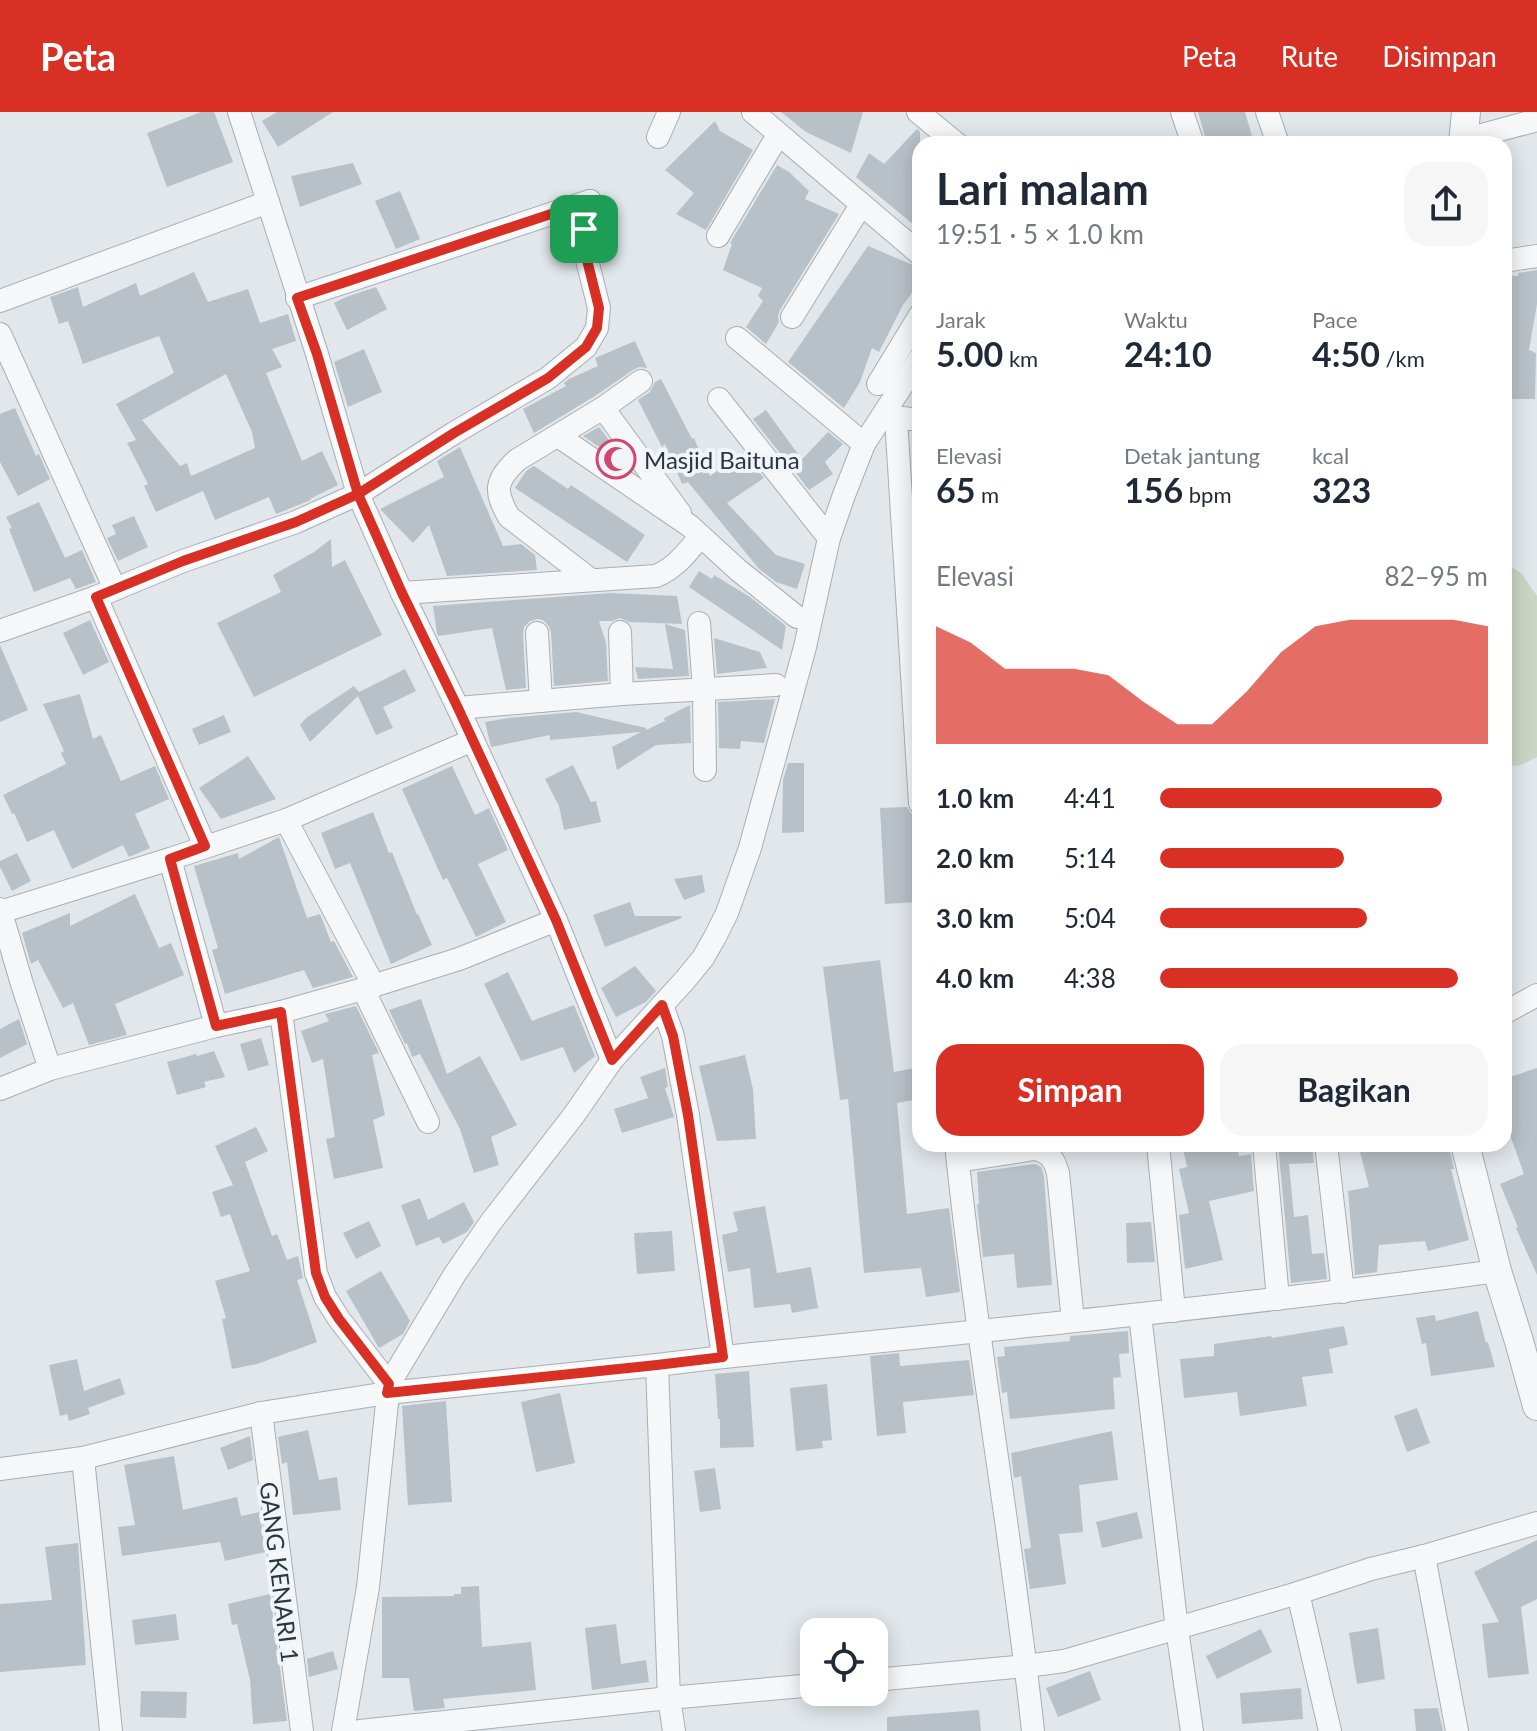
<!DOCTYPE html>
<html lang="id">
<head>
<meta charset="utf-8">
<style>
  body { margin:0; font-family:Lato,sans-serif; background:#f6f6f7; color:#1f2937; height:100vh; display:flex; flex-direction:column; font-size:30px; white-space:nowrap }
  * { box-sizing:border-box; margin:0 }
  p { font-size:26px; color:#747a83 }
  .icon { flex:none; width:44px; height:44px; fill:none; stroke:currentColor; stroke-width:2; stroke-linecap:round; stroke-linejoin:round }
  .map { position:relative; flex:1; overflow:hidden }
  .panel { position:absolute; left:912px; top:24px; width:600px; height:1016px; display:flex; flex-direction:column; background:#fff; border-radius:24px; box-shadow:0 4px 20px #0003 }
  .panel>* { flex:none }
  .buttons { position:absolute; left:800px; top:1506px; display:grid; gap:16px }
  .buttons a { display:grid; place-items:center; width:88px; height:88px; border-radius:16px; background:#fff; box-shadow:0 4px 20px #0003; font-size:40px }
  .pin { position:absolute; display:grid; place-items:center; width:68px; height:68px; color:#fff; margin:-34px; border-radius:16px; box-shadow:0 4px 12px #0006 }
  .round { display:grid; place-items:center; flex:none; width:84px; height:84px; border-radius:24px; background:#f6f6f7 }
  .head { display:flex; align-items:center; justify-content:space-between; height:136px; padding:0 24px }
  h1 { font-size:44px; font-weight:700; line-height:60px }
  .stats { display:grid; grid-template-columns:repeat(3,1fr); gap:12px; height:136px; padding:8px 24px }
  .stats div { display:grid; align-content:center }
  .stats b { font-size:34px; font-weight:700 }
  .stats small { font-size:22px; font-weight:400 }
  .stats p { font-size:22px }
  .chart { height:224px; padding:16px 24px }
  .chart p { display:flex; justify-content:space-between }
  .chart svg { width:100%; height:144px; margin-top:8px; fill:#d93025; opacity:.7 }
  .button { display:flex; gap:16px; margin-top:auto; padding:16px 24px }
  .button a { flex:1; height:92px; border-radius:24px; background:#d93025; color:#fff; font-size:32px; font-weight:700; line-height:92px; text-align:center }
  .button a+a { background:#f6f6f7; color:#1f2937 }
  ul { padding:0 24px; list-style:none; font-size:26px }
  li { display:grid; grid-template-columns:128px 96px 1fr; align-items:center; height:60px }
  li i { height:20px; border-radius:10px; background:#d93025 }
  header { display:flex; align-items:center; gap:48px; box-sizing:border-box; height:112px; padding:0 40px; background:#d93025; color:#fff }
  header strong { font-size:38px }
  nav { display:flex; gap:44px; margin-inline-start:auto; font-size:28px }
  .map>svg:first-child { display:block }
  .green { fill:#cad5c3 }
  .building { fill:#b9c1c8; fill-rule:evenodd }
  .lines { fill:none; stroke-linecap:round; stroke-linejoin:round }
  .minor-casing { stroke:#a7afb5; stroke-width:24 }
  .tertiary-casing { stroke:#a7afb5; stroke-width:30 }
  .minor { stroke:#f5f7f9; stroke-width:22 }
  .tertiary { stroke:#f5f7f9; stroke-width:28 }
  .route-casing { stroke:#fff; stroke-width:16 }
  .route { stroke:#d93025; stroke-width:10 }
  .labels { text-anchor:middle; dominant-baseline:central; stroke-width:8; stroke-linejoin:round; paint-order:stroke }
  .poi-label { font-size:24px; fill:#2a3743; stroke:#f2f5f8; text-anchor:start }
  .street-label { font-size:24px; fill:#2a3743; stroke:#f2f5f8 }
</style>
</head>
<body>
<header>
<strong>Peta</strong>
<nav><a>Peta</a><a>Rute</a><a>Disimpan</a></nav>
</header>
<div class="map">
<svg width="1537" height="1619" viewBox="0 0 1537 1619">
  <rect width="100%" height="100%" fill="#e2e7eb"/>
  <path class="green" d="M1504,450l17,11 16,23v161l-16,8 -17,2z"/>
  <g class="building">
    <path d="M201,0h13l19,50 -66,25 -20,-54z"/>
    <path d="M277,0h56l-55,35 -16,-26z"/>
    <path d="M781,0h82l-12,41 -45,-21z"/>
    <path d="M1198,0h47l7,24 -28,8h-17z"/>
    <path d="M715,9l5,10 33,19 -47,80 -30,-16 18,-21 -29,-23z"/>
    <path d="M917,17l3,3v98l-64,-53 13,-24 15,11z"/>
    <path d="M353,51l9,21 -62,23 -9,-31z"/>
    <path d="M777,53l12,7 20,19 -4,8 34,15 -59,96 -2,6 1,6 -13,22 -20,-17 17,-26 -5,-5 4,-8 -39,-18 9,-26 -2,-1z"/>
    <path d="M400,79l20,48 -24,10 -21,-48z"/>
    <path d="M868,134l52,22v14l-17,23 -24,47 -7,-4 -12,34 -16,26 -56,-46z"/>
    <path d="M1537,158v34l-8,46 7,3 -1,46h-31v-124l14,1v-3z"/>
    <path d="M194,160l14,30 40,-13 12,34 28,-9 8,27 -24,8 10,18 -16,6 36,88 20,-10 16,34 -28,14 1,1 -35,14 -7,-17 -54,23 -12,-29 -47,21 -12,-26 4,-2 -21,-41 9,-3 -20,-36 58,-31 -15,-37 -76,28 -15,-43 -9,3 -9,-27 28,-10 5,20 53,-24 4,13zM226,262l26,58 3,16 -64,28 -4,-13 -7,3 -38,-46z"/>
    <path d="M376,175l11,22 -40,21 -13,-27 12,-6z"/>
    <path d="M635,229l12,27 -8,-1 -6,3 -38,26 -61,37 -11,-24 43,-23 -2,-3 5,-4 29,-13 -3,-8z"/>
    <path d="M364,237l18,43 -34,15 -14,-45z"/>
    <path d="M661,267l31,60 2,-1 16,38 34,-23 20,25 -37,25 49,52 29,9 -8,25 -21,-7 -17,-13 -71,-87 -6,2 -17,-40 -3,3 -24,-47 12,-8 5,-10z"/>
    <path d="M15,296l21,48 3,-2 11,25 -32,17 -18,-34v-48z"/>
    <path d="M766,298l32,44 -11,8 -34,-43z"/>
    <path d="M599,315l31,41 -47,-32z"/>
    <path d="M828,320l15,12 -18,18 8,12 -24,16 -16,-21z"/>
    <path d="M460,335l43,99 18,-2 14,11 2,15 -90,6 -18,-51 -16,18 -33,-34 64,-32 -7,-16z"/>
    <path d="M534,354l34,23 3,-4 74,50 -18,27 -112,-74 11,-17z"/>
    <path d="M39,390l26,56 17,-8 14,32 -20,7 -6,-11 -36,14 -25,-63 3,-1 -6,-11z"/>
    <path d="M134,404l14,31 -30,14 -11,-23 9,-4 -4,-9z"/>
    <path d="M331,427l1,28 13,-7 37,75 -128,62 -37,-74 64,-31 -8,-17 41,-23z"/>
    <path d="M699,459l13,8 2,-4 36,22 36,29 -4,24 -93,-63z"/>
    <path d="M610,481l67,3 5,28 -53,-2 -9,-4 -8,3h-13l7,22 2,38 -54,5 -3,-54 -3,-7 -5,-5 -6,-1 -7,2 -6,6 -1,7 3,54 -20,2 -14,-62 -54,8 -1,-3 -4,-27z"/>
    <path d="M90,508l19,42 -26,13 -20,-42z"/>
    <path d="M665,512l20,6 4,46 -51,3 -3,-12 38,2z"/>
    <path d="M714,526l46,14 7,16 -50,6z"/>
    <path d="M0,533l28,65 -28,12z"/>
    <path d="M405,557l11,22 -33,16 10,21 -17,7 -18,-39 -48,46 -10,-17 6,-7 48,-32 5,6z"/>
    <path d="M80,582l13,45 8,-4 20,46 34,-15 14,33 -34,15 15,34 -21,9 -6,-12 -51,24 -18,-39 -27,12 -13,-29 -2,1 -9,-19 63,-31 -5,-11 3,-2 -21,-47z"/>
    <path d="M775,587l-11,44 -23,-2 -1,8 -21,-1 -1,-46z"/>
    <path d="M690,593l1,38 -35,2 -39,25 -5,-23 29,-15 -91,8v-5l-59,12 -6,-25 23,-4 68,-6 70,16v2l19,-9 -1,-3z"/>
    <path d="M224,603l7,17 -32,13 -7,-16z"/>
    <path d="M248,644l28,43 -55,20 -22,-31z"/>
    <path d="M788,651h16v69l-22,1 1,-53z"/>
    <path d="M573,653l18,37 5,-1 5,21 -37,8 -5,-24 -14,-27z"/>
    <path d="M452,654l23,49 14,-7 19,42 -30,14 28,58 -30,15 -29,-59 -4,2 -41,-91z"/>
    <path d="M907,695l2,4 5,5 4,86 -33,2 -5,-96z"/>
    <path d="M373,700l16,41 3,-1 25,63 1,-1 14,31 -41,19 -41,-101 -15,6 -14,-36z"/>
    <path d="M279,725l28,81 13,-4 11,28 3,-1 19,36 -40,11 -9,-18 -79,24 -13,-44 6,-2 -24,-82 44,-13 1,6z"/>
    <path d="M17,741l14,28 -19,10 -12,-24v-6z"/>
    <path d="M702,763l3,17 -21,8 -10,-21z"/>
    <path d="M135,782l24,54 12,-5 13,32 -69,29 12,31 -38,10 -16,-42 -10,5 -25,-48 -7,4 -9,-31 48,-20v13z"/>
    <path d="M630,790l5,14h46l1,2 -77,29 -12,-32z"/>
    <path d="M880,848l14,112 26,-5v32l-23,4 10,111 42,-6 11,84 -34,5 -5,-29 -57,5 -16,-174 -8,1 -17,-133z"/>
    <path d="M635,854l21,25 -10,11 -30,15 -15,-29z"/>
    <path d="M508,860l24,49 42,-16 21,51 -21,17 -11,-26 -42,14 -37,-77z"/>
    <path d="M421,887l26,75 33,-18 37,69 -26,12 8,28 -25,8 -14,-44 -40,-75 -8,3 -5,-14 -2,1 -16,-34z"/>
    <path d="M356,894l23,47 -7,2 13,60 -12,5 10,48 -49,11 -8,-40 9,-2 -12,-78 -11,4 -11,-32 28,-10 -4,-7z"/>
    <path d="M19,907l8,25 -27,14v-29z"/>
    <path d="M261,926l8,27 -21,6 -8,-27z"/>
    <path d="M214,939l11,26 -21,5 2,5 -29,8 -10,-33 29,-8 1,2z"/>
    <path d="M745,943l8,34 3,50 -39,2 -18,-75z"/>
    <path d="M665,956l3,19 -3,1 9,29 -52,16 -8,-24 34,-11 -8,-21z"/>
    <path d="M1537,956v207l-21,-47 2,-1 -18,-43 24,-10 -20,-56v-39z"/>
    <path d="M256,1015l12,24 -23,11 27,74 5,-2 10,26 11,-4 5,22 -6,2 20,62 -60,22 -25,5 -10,-50 4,-1 -11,-37 35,-10 -20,-57 -9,3 -9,-25 21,-7 -18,-39z"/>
    <path d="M1182,1032h55l2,12 12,-2 3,37 -45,10 14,59 -38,9 -6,-54 10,-2 -10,-44 8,-2z"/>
    <path d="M1278,1032h34l2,19 -25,1 5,53 14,-2 4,39 12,-1 3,26 -36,4z"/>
    <path d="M1376,1032h72l6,25h-3l18,71 -41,11 -3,-10 -46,4 -2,27 -22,3 -7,-84 21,-4 -10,-39z"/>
    <path d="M1035,1052l6,3 3,9 8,109 -35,3 -3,-34 -31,3 -6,-53h2l-2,-32z"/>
    <path d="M420,1086l8,22 36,-18 10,20 -7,10 -24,12 -4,-7 -23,9 -15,-41z"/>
    <path d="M765,1094l12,67 34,-6 7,41 -26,5 -2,-9 -36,4 -4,-40 -22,4 -6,-37 16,-4 -5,-19z"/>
    <path d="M369,1109l12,25 -25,13 -13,-26z"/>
    <path d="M1151,1110l4,40 -28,1 -1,-40z"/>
    <path d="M672,1119l3,40 -38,3 -3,-41z"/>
    <path d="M381,1159l29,50 -7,13 -24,14 -33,-57z"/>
    <path d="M1478,1199l8,32 2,-1 7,25 -64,9 -5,-33 -4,1 -6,-26 19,-3 1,6z"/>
    <path d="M1344,1214l4,19 -19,4 4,24 -31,4 5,29 -67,10 -3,-24 -53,6 -4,-39 34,-3v-12l57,-8 1,2z"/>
    <path d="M1128,1219l1,22 -10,1 2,23 -8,1 2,31 -105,10 -3,-27 -5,1 -5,-36 8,-1 -1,-9 66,-6v-5z"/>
    <path d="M899,1241l1,13 69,-6 5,35 -71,7 3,31 -29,3 -7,-80z"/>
    <path d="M77,1247l7,32 36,-13 5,16 -37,14 2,6 -21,7 -2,-7 -7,2 -11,-51z"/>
    <path d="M749,1259l5,76 -34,1v-29h-2l-3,-45z"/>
    <path d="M827,1272l5,56 -10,1 1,7 -27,3 -6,-63z"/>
    <path d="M560,1281l15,70 -39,9 -15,-70z"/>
    <path d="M446,1289l6,101 -44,3 -6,-99z"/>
    <path d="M1417,1296l13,35 -23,9 -13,-36z"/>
    <path d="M308,1318l11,50 18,-3 4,33 -48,5 -6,-53 -5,2 -4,-27z"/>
    <path d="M1112,1319l6,49 -39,5 4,47 -24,2 7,50 -36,5 -6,-40 7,-1 -10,-72 -7,2 -3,-25z"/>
    <path d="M250,1324l3,24 -25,10 -8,-22z"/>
    <path d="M174,1344l9,54 54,-13 4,19 19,-4 5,40 -40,9 -5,-19 -98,14 -4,-29 17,-2 -11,-60z"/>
    <path d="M715,1356l6,41 -21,3 -6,-41z"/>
    <path d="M1137,1400l6,26 -41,10 -6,-26z"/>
    <path d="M1537,1428v59l-16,8 8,67 -41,4 -6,-54 17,-2 -25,-50z"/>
    <path d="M78,1431l8,122 -86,7v-68l52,-4 -7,-53z"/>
    <path d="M479,1474l3,61 49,-5 5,48 -93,9 2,9 -31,3 -5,-33h-27v-81l72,-1v-2h7v-7z"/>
    <path d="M270,1482l17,127 -34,3 -3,-44 -13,-56 -5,1 -4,-21z"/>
    <path d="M176,1502l3,26 -44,5 -3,-25z"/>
    <path d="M616,1512l5,40 25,-4 3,22 -57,8 -7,-62z"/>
    <path d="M1378,1516l7,51 -28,5 -8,-51z"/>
    <path d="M1261,1517l11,23 -55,27 -11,-23z"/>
    <path d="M333,1539l5,18 -29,8 -2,-18z"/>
    <path d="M1090,1559l11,29 -43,17 -12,-29z"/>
    <path d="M1301,1576l2,31 -61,5 -2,-31z"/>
    <path d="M141,1579l46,1 -1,26 -46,-1z"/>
    <path d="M1438,1596l5,23h-27l-2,-22z"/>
    <path d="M979,1598l2,21h-94v-14z"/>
  </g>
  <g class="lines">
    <defs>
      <g id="minor">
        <path d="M239,0l78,242 41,140 44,99 56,115 98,212 56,140"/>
        <path d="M753,0l167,142"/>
        <path d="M918,0l39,32"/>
        <path d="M1182,0l11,32"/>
        <path d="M1267,0l11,32"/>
        <path d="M658,25l11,-25"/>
        <path d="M1463,28l74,-20"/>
        <path d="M718,124l60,-101"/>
        <path d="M1504,149l33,-5"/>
        <path d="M297,186l293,-97"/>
        <path d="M0,189l268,-99"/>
        <path d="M792,205l69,-112"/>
        <path d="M0,222l115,255"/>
        <path d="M737,226l127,106"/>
        <path d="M878,272l42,-69"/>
        <path d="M719,287l110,139"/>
        <path d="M603,296l77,105"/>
        <path d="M884,304l36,4"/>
        <path d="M896,306l24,385"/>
        <path d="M558,324l132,90 48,44 59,47"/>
        <path d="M591,468l-82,-63c-15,-26 -14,-36 8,-57l86,-52 38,-27"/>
        <path d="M402,481l254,-17c20,-8 31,-24 44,-39"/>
        <path d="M96,485l109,249"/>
        <path d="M699,511l5,67 1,80"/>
        <path d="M0,519l96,-34 87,-36 113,-39 62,-28 96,-61 94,-55 38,-31 11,-19 2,-20 -12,-48 -3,-31 6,-28"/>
        <path d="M620,520l2,62"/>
        <path d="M537,521l4,68"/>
        <path d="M458,596l164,-14 154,-9"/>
        <path d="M286,708l88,166"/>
        <path d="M170,747l46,167"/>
        <path d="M0,797l22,75 28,85"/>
        <path d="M0,800l170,-53 116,-39 187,-80"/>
        <path d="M363,877l65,133"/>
        <path d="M662,893l11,31 15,79 35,242"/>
        <path d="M281,900l35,261 9,24 14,22 50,65"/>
        <path d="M1504,901l33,-18"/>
        <path d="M0,977l50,-20 166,-43 65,-14 82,-23 96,-30 97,-39"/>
        <path d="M956,1032c20,196 56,391 77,587"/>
        <path d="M1158,1032l16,167"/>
        <path d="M1264,1032l14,155"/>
        <path d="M1326,1032l17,148"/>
        <path d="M958,1049l76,-12c15,2 20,10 24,24l15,148"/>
        <path d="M1140,1203l37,314 15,102"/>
        <path d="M657,1253l12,333 145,-13"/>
        <path d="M261,1301l41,318"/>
        <path d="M83,1346l28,273"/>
        <path d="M0,1357l83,-11 178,-45 126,-20 270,-28 66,-8c258,-26 517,-51 774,-86"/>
        <path d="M1424,1444l33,175"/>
        <path d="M1298,1481l32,138"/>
        <path d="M874,1568l152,-14 38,-5 234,-68 73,-24 53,-13 113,-33"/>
        <path d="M343,1619l25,-144 21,-203 66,-110 36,-52 83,-107 38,-55 73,-80 18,-22 12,-21 12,-24 23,-65 55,-201 24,-109 15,-43 20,-51 56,-86"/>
        <path d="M360,1619l309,-33 5,33"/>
      </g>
      <g id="tertiary">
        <path d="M1463,32l3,-32"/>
        <path d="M1465,1032l32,127 22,70 18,65"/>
      </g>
    </defs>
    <use href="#minor" class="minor-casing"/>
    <use href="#tertiary" class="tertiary-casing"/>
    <use href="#minor" class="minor"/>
    <use href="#tertiary" class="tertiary"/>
  </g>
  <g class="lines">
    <defs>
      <path id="route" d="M584,117l6,-28 -293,97 20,56 41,140 -62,28 -113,39 -87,36 109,249 -35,13 46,167 65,-14 35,261 9,24 14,22 50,65 -2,9 270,-28 66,-8 -35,-242 -15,-79 -11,-31 -50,55 -56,-140 -98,-212 -56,-115 -44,-99 96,-61 94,-55 38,-31 11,-19 2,-20 -12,-48 -3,-31"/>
    </defs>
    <use href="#route" class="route-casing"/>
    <use href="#route" class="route"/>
  </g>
  <defs>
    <symbol id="mosque-ring" viewBox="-11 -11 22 22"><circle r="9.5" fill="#f2f5f8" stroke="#d0476f" stroke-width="1.5"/><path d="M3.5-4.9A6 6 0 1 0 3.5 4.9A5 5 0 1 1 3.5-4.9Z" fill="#d0476f"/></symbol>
  </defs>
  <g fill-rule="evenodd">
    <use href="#mosque-ring" x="594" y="325" width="44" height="44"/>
  </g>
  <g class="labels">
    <g class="poi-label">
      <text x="644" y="347">Masjid Baituna</text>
    </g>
    <g class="street-label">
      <text transform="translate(280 1460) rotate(83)">GANG KENARI 1</text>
    </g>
  </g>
</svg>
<div class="buttons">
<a><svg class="icon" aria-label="locate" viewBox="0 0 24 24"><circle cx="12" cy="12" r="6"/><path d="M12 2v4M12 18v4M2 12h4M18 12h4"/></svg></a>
</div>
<div class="pin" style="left:584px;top:117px;background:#1e9e55"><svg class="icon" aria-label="arrive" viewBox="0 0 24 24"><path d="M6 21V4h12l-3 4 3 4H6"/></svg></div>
<section class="panel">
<div class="head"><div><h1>Lari malam</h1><p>19:51 · 5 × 1.0 km</p></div><a class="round"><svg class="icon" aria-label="share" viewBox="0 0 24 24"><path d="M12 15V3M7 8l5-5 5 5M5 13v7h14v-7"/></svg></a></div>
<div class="stats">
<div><p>Jarak</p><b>5.00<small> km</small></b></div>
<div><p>Waktu</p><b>24:10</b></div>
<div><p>Pace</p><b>4:50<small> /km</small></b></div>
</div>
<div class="stats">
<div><p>Elevasi</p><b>65<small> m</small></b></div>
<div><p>Detak jantung</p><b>156<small> bpm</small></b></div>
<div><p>kcal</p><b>323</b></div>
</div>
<div class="chart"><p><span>Elevasi</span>82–95 m</p>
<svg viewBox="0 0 160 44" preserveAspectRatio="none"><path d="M0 44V8L10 13L20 21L30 21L40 21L50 23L60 31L70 38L80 38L90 28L100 16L110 8L120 6L130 6L140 6L150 6L160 8V44z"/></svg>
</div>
<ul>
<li><b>1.0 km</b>4:41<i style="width:86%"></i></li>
<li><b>2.0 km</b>5:14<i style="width:56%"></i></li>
<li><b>3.0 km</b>5:04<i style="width:63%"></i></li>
<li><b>4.0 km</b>4:38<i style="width:91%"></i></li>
</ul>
<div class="button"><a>Simpan</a><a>Bagikan</a></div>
</section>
</div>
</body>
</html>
